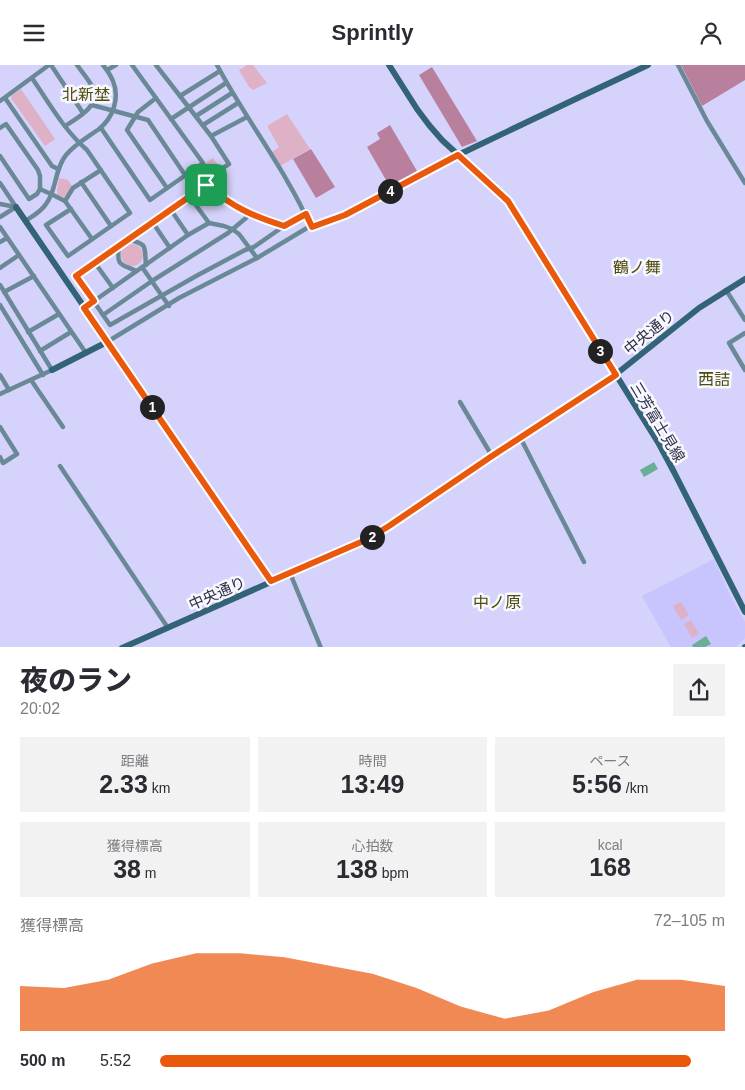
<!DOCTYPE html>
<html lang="ja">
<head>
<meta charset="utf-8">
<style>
  body { margin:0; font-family:Helvetica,"Noto Sans JP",sans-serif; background:#f2f2f3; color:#2b2b33; height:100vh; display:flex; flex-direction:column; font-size:19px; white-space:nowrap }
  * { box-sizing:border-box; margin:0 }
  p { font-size:16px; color:#7c7c81 }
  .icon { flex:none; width:28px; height:28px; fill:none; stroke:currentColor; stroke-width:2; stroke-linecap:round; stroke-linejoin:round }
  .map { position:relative; height:582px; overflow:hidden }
  .panel { display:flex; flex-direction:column; background:#fff; flex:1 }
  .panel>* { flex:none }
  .pin { position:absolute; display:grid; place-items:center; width:42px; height:42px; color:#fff; margin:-21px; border-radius:10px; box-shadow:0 2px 8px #0006 }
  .km { position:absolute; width:25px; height:25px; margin:-12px; border-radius:50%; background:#222; color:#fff; font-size:14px; line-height:25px; text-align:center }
  .round { display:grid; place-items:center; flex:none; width:52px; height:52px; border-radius:0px; background:#f2f2f3 }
  .headline { display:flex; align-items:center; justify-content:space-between; height:85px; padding:0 20px }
  h1 { font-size:28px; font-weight:800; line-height:38px }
  .metrics { display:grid; grid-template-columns:repeat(3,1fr); gap:8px; height:85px; padding:5px 20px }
  .metrics div { display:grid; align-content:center; border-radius:0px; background:#f2f2f3; text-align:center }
  .metrics b { font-size:25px; font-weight:800 }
  .metrics small { font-size:14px; font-weight:400 }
  .metrics p { font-size:14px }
  .chart { height:140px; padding:10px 20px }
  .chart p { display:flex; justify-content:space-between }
  .chart svg { width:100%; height:90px; margin-top:5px; fill:#ea580c; opacity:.7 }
  ul { padding:0 20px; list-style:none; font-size:16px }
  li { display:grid; grid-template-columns:80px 60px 1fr; align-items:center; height:38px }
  li i { height:12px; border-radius:6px; background:#ea580c }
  header { display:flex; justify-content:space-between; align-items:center; height:65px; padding:0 20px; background:#fff; font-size:22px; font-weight:800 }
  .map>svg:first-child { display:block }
  .built { fill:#c8c4fe }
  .green { fill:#deb1c7 }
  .forest { fill:#b9809e }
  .water { fill:#6aae94 }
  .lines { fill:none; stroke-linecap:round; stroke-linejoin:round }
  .street { stroke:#6a8997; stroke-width:4.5 }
  .secondary { stroke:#336377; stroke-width:6 }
  .route-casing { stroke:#fff; stroke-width:10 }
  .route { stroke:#ea580c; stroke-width:6 }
  .labels { text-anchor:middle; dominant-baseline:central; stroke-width:5; stroke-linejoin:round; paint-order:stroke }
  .street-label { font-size:15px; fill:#302e48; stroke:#f8f8ff }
  .neighbourhood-label { font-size:16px; fill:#4f4c0e; stroke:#f8f8ff }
</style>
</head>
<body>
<header><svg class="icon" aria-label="menu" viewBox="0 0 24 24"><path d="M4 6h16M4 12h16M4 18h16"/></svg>Sprintly<svg class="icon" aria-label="person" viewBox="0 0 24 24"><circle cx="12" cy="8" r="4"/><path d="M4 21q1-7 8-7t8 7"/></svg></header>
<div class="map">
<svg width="745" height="583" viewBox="0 0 745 583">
  <rect width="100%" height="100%" fill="#d5d3fb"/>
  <path class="built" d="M714,494l16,36 15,27v16l-9,9h-65l-29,-51z"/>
  <g class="green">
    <path d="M247,0h6l14,18 -14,7 -4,-3 -10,-17z"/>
    <path d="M21,24l34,50 -10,7 -34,-48 1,-3z"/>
    <path d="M287,49l23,35 -30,17 -8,-14 7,-5 -12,-21z"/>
    <path d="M213,93l6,9 -11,9 -7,-10z"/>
    <path d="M59,113l9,2 4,6 -6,10 -3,1 -5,-2 -1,-3z"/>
    <circle cx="132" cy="190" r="11"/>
    <path d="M681,537l8,13 -8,5 -8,-14z"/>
    <path d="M691,555l8,14 -7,4 -8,-14z"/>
  </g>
  <g class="forest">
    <path d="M681,0h64v15l-43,26z"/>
    <path d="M432,2l45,74 -15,6 -43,-72z"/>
    <path d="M390,60l27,46 -27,16 -23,-40 13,-8 -3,-6z"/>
    <path d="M311,84l24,38 -19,11 -23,-39z"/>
  </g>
  <g class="water">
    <path d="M654,397l4,7 -14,8 -4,-7z"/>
    <path d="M706,571l5,8 -6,3h-12l-1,-2z"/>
  </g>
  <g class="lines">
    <g class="street">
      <path d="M51,0l32,48"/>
      <path d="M156,0l55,71 18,28 -26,17c16,23 55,37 81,45"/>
      <path d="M217,0c29,55 69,105 94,162"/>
      <path d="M678,0l29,56 38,62"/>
      <path d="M107,5l9,-5"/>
      <path d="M32,13c17,25 32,52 55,72l43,63 -62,43 -22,-31 25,-16"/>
      <path d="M180,31l40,-25"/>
      <path d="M5,33l47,68 6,3"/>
      <path d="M156,33l-18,14 -11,18 40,58"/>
      <path d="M0,36l49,-36"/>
      <path d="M92,40l56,15 37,55"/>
      <path d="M196,51l36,-23"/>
      <path d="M171,54l55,-36"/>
      <path d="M203,60l35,-22"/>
      <path d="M65,61c12,-8 35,-19 28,-38 -4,-8 -11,-16 -16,-23"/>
      <path d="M0,63l6,-4 32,46 2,6v13l-3,5 -8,5 -29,-43"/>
      <path d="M101,63l49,72 53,-37 -71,-98"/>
      <path d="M211,71l36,-19"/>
      <path d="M81,117l30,44"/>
      <path d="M0,118l16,24"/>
      <path d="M206,120l-130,91 34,49 88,-50 47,-25 9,-3 30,-21 22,-12"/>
      <path d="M40,124l11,5 14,7 27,38"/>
      <path d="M190,132l19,26"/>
      <path d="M65,136l8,-13 28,-18"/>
      <path d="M0,139l16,3"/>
      <path d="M171,145l17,25"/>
      <path d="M0,152l16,-10"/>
      <path d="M25,156c8,-5 16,-9 21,-17 11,-14 8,-34 20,-49 9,-11 22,-18 33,-26 14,-11 21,-31 14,-48 -2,-5 -6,-11 -10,-16"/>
      <path d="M153,158l17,25"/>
      <path d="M0,162l86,126"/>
      <path d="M129,175c20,4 15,8 17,25"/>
      <path d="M0,177l7,-4"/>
      <path d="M119,182c-3,20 3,17 17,24"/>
      <path d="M95,198l18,25"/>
      <path d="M142,202l27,39"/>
      <path d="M0,203l19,-13"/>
      <path d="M0,220l52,85 -52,24"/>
      <path d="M726,225l19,30"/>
      <path d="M4,227l30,-16"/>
      <path d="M0,240l43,70"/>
      <path d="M84,243l104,-73 21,-12 15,3 8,3 7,5 18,24"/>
      <path d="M103,250l49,-34 76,-48 18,-15 4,-4"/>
      <path d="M28,267l31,-18"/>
      <path d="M745,268l-16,10 16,27"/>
      <path d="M107,277l72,-44 78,-40 50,-30 38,-13"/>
      <path d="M40,286l31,-19"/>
      <path d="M0,310l9,15"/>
      <path d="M31,315l32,47"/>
      <path d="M460,337l32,54"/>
      <path d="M0,362l17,27 -14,9 -3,-6"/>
      <path d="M520,372l64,125"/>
      <path d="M60,401l108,162"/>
      <path d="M290,508l31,75"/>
    </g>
    <g class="secondary">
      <path d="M389,0l28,44 12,16 13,15 66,61 151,243 15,28 71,140"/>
      <path d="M16,142l255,374"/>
      <path d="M345,150l113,-60 126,-60 64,-30"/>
      <path d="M52,305l55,-28"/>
      <path d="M122,583l246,-109 21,-13 103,-70 123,-81 84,-67 46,-29"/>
      <path d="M745,583v-1"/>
    </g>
  </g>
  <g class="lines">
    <defs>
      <path id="route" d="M458,90l50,46 108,174 -124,81 -103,70 -21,13 -97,42 -187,-273 10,-7 -18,-25 130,-91c27,22 46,31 78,41l22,-12 6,13 33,-12z"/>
    </defs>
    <use href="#route" class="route-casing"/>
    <use href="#route" class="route"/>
  </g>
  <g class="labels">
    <g class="street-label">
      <text transform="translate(649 267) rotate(-39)">中央通り</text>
      <text transform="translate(658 357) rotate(59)">三芳富士見線</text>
      <text transform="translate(217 528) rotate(-24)">中央通り</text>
    </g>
    <g class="neighbourhood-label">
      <text x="86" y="29">北新埜</text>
      <text x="637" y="202">鶴ノ舞</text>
      <text x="714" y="314">西詰</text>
      <text x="497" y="537">中ノ原</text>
    </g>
  </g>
</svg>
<div class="pin" style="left:206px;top:120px;background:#1e9e55"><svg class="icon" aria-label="arrive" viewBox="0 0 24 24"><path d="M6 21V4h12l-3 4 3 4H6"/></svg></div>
<b class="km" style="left:152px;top:342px">1</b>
<b class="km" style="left:372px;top:472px">2</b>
<b class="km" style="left:600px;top:286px">3</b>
<b class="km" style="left:390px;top:126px">4</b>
</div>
<section class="panel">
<div class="headline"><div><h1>夜のラン</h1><p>20:02</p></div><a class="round"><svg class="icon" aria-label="share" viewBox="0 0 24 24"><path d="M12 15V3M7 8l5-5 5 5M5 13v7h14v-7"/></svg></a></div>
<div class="metrics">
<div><p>距離</p><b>2.33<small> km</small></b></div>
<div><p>時間</p><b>13:49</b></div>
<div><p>ペース</p><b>5:56<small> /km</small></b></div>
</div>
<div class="metrics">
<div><p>獲得標高</p><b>38<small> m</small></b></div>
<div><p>心拍数</p><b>138<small> bpm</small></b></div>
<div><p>kcal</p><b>168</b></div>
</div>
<div class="chart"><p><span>獲得標高</span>72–105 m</p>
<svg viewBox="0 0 160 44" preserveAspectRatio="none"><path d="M0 44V22L10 23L20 19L30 11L40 6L50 6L60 8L70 12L80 16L90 23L100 32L110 38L120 34L130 25L140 19L150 19L160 22V44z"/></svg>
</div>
<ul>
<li><b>500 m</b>5:52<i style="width:94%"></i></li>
</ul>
</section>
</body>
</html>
